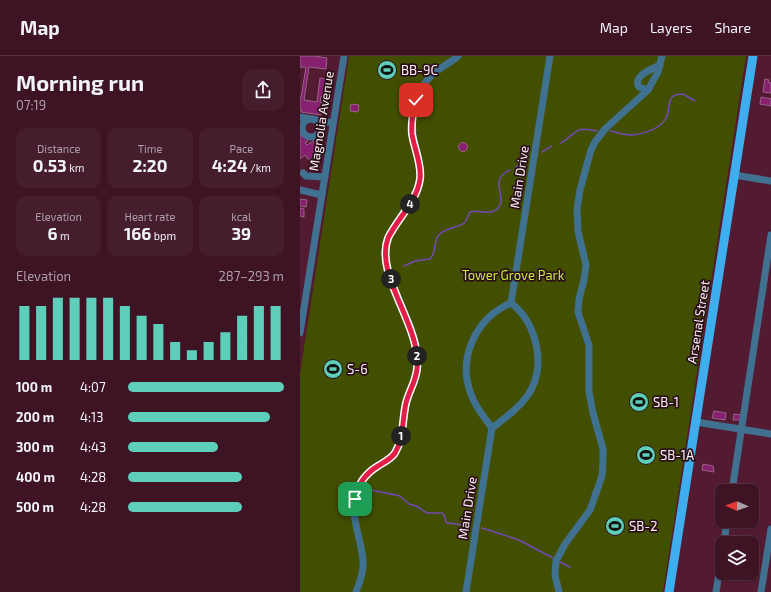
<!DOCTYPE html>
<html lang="en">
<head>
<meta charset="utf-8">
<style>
  body { margin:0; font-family:"Exo 2",sans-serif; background:#451d2d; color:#f1f3f6; height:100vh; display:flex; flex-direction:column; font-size:15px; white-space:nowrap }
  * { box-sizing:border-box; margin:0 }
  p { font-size:13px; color:#ad9ea7 }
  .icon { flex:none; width:22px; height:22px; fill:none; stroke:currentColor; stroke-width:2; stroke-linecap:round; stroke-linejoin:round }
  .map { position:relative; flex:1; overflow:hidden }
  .sheet { display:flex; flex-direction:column; background:#3e1425; width:300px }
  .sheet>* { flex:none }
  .needle { width:26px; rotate:272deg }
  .fabs { position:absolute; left:415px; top:428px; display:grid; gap:8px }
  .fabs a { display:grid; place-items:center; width:44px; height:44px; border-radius:8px; background:#3e1425; box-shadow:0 1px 3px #0004,0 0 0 1px #573342; font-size:20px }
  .pin { position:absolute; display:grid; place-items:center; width:34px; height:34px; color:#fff; margin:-17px; border-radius:8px; box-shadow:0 2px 6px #0006 }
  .km { position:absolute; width:20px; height:20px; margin:-10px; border-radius:50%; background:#222; color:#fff; font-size:11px; line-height:20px; text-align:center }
  .round { display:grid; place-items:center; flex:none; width:42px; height:42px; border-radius:12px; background:#451d2d }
  .overview { display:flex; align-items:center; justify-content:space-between; height:68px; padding:0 16px }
  h1 { font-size:22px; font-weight:700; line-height:30px }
  .figures { display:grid; grid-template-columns:repeat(3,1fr); gap:6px; height:68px; padding:4px 16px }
  .figures div { display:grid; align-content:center; border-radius:10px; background:#451d2d; text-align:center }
  .figures b { font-size:17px; font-weight:700 }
  .figures small { font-size:11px; font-weight:400 }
  .figures p { font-size:11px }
  .chart { height:112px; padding:8px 16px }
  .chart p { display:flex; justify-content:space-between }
  .chart svg { width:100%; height:72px; margin-top:4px; stroke:#5dceb9; stroke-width:6 }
  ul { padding:0 16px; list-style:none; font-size:13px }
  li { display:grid; grid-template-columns:64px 48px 1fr; align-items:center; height:30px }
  li i { height:10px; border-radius:5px; background:#5dceb9 }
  header { display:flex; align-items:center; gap:24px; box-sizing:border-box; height:56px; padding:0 20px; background:#3e1425; border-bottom:1px solid #573342 }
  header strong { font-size:19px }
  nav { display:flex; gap:22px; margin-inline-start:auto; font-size:14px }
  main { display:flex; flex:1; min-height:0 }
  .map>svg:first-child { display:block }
  .green { fill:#434f00 }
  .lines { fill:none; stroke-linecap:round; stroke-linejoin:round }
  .stream { stroke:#7349b2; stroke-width:1.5 }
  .building { fill:#87206f; stroke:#996388 }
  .minor { stroke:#417191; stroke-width:7 }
  .major { stroke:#3faeef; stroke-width:9 }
  .route-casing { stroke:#fff; stroke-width:8 }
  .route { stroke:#e11d48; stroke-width:5 }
  .labels { text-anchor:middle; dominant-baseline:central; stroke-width:3.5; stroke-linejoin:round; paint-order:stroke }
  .poi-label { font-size:13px; fill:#ffeff4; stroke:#2a1119; text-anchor:start }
  .street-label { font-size:13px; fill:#ffeff4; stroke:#2a1119 }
  .park-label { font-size:13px; fill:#cdeb3d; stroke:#2a1119 }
</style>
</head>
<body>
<header>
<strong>Map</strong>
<nav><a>Map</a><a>Layers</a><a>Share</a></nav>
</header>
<main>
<section class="sheet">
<div class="overview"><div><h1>Morning run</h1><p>07:19</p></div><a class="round"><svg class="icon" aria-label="share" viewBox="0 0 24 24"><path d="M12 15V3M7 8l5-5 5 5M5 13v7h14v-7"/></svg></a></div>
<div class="figures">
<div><p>Distance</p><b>0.53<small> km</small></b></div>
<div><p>Time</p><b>2:20</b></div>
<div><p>Pace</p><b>4:24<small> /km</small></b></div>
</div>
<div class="figures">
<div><p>Elevation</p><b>6<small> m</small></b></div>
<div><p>Heart rate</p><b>166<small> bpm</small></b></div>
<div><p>kcal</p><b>39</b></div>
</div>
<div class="chart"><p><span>Elevation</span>287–293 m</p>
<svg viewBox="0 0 160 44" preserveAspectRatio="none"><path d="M5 44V11M15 44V11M25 44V6M35 44V6M45 44V6M55 44V6M65 44V11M75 44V17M85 44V22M95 44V33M105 44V38M115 44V33M125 44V27M135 44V17M145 44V11M155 44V11"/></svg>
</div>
<ul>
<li><b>100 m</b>4:07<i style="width:100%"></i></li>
<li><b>200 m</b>4:13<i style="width:91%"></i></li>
<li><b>300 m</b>4:43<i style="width:58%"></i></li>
<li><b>400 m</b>4:28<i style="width:73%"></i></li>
<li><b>500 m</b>4:28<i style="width:73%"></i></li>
</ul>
</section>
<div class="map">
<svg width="471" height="536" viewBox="0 0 471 536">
  <rect width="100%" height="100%" fill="#531b31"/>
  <path class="green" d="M49,0h397l-83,536h-363v-218z"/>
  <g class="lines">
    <g class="stream">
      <path d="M310,75c8,1 16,5 24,4 11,-2 27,-7 32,-17 6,-11 -2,-24 17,-24l12,7"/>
      <path d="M261,87c18,-11 12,-17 36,-12"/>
      <path d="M242,96l10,-6"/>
      <path d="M216,111l11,-7"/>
      <path d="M104,210l11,-5 15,-2c7,-7 3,-16 8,-23 7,-9 21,-8 26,-13 3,-3 4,-8 6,-11 8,-3 17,3 24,-1 19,-10 -9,-30 16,-41"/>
      <path d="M47,426l7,4"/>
      <path d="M62,432l38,8 9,8 7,2 11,7h15l2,2 2,7 2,1 22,3"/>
      <path d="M182,472l37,12 34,18"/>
      <path d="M260,506l10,5"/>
    </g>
  </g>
  <g class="building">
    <path d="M0,0h15l12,2 -1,11 -17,-2 -5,33 13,2 3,-24 9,2 -3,17 -5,-1 -1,6h3l-2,13 -20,-3 1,-2h-2v-12h1l5,-31h-6z"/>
    <path d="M465,23l4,1 -1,2 3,1v10l-8,-1z"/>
    <path d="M461,41l10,2v7l-11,-2z"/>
    <path d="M51,48l8,1 -1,7 -8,-1z"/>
    <path d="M0,68l8,11 -1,7 -2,1 2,2 6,-4 4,7 -1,8 -5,4 -3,-1 -3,-4 -5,4z"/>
    <circle cx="163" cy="91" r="4.5"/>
    <path d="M0,143l7,1 -1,7 -6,-1z"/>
    <path d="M0,152l4,1v8l-4,-1z"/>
    <path d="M414,355l12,2 -1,7 -13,-2z"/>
    <path d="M434,358l7,1 -1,5h-7z"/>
    <path d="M403,408l10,2 1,6 -12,-2z"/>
  </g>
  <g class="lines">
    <g class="minor">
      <path d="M348,34l-9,-3c-7,-11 13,-18 21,-22"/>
      <path d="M0,61l33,6"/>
      <circle cx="11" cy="72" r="9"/>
      <path d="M3,117l3,3 19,1"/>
      <path d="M434,119l37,6"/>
      <path d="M0,134l22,5"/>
      <path d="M211,247c26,20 36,64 17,92 -10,14 -23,23 -36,33 -8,-11 -17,-21 -21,-34 -14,-36 5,-76 40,-91z"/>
      <path d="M211,247l39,-247"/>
      <path d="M0,277l44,-277"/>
      <path d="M396,366l75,12"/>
      <path d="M432,435l39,-256"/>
      <path d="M424,487l3,-22"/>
      <path d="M56,536c4,-10 8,-21 7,-32 -2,-23 -14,-45 -7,-69 3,-10 13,-19 21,-25 6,-4 13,-6 17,-12 11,-15 8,-33 12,-50 3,-13 10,-24 11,-37 4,-38 -28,-73 -32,-110 -3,-28 27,-47 34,-72 4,-13 -1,-26 -4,-39 -6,-25 -2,-54 18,-72 8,-7 17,-11 25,-18"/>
      <path d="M166,536l26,-164"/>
      <path d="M259,536l-4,-17 1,-14 9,-17 25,-34 12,-34 1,-15v-12l-10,-36 -4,-21v-47l-11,-33 1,-13 5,-19 2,-15 -8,-34 -1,-22 3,-19 11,-40 4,-8 10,-13 43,-39 10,-18 4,-16"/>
      <path d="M416,536l6,-38"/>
      <path d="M461,536l10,-63"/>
    </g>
    <path class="major" d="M369,536l84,-536"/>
  </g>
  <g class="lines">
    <defs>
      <path id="route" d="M55,443c2,-14 11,-26 23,-33 6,-4 13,-7 17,-13 9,-15 7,-33 11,-50 3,-12 10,-22 11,-34 5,-43 -43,-93 -29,-131 10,-20 29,-37 32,-59 2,-15 -6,-31 -8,-45 -1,-12 1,-23 4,-34"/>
    </defs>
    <use href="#route" class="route-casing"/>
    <use href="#route" class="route"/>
  </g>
  <defs>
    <symbol id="stadium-disc" viewBox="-11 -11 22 22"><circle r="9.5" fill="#5dceb9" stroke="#2a1119"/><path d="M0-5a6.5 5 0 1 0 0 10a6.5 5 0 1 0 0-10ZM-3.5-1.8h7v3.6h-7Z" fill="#111"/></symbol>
  </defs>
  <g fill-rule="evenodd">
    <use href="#stadium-disc" x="76" y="3" width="22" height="22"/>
    <use href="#stadium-disc" x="22" y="302" width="22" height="22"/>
    <use href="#stadium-disc" x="328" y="335" width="22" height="22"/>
    <use href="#stadium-disc" x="335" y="388" width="22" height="22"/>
    <use href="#stadium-disc" x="304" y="459" width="22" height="22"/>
  </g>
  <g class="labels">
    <g class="poi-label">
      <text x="101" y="14">BB-9C</text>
      <text x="47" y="313">S-6</text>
      <text x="353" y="346">SB-1</text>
      <text x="360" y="399">SB-1A</text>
      <text x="329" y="470">SB-2</text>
    </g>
    <g class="street-label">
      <text transform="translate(21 65) rotate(-81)">Magnolia Avenue</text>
      <text transform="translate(219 121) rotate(-81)">Main Drive</text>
      <text transform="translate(398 266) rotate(-81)">Arsenal Street</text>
      <text transform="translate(167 452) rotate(-81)">Main Drive</text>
    </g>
    <g class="park-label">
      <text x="213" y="219">Tower Grove Park</text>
    </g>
  </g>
</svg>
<div class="fabs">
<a><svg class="needle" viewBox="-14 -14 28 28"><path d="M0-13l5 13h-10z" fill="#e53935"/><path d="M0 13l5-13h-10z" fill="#ad9ea7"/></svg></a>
<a><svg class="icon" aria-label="layers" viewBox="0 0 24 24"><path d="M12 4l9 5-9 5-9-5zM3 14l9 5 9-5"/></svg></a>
</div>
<div class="pin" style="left:55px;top:443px;background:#1e9e55"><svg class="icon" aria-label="arrive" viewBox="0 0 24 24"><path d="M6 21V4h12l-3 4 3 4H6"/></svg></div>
<div class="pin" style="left:116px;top:44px;background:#d93025"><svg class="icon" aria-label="check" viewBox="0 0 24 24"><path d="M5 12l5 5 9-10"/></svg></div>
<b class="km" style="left:101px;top:380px">1</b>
<b class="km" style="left:117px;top:300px">2</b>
<b class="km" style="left:91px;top:223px">3</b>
<b class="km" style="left:110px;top:148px">4</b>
</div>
</main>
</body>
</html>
